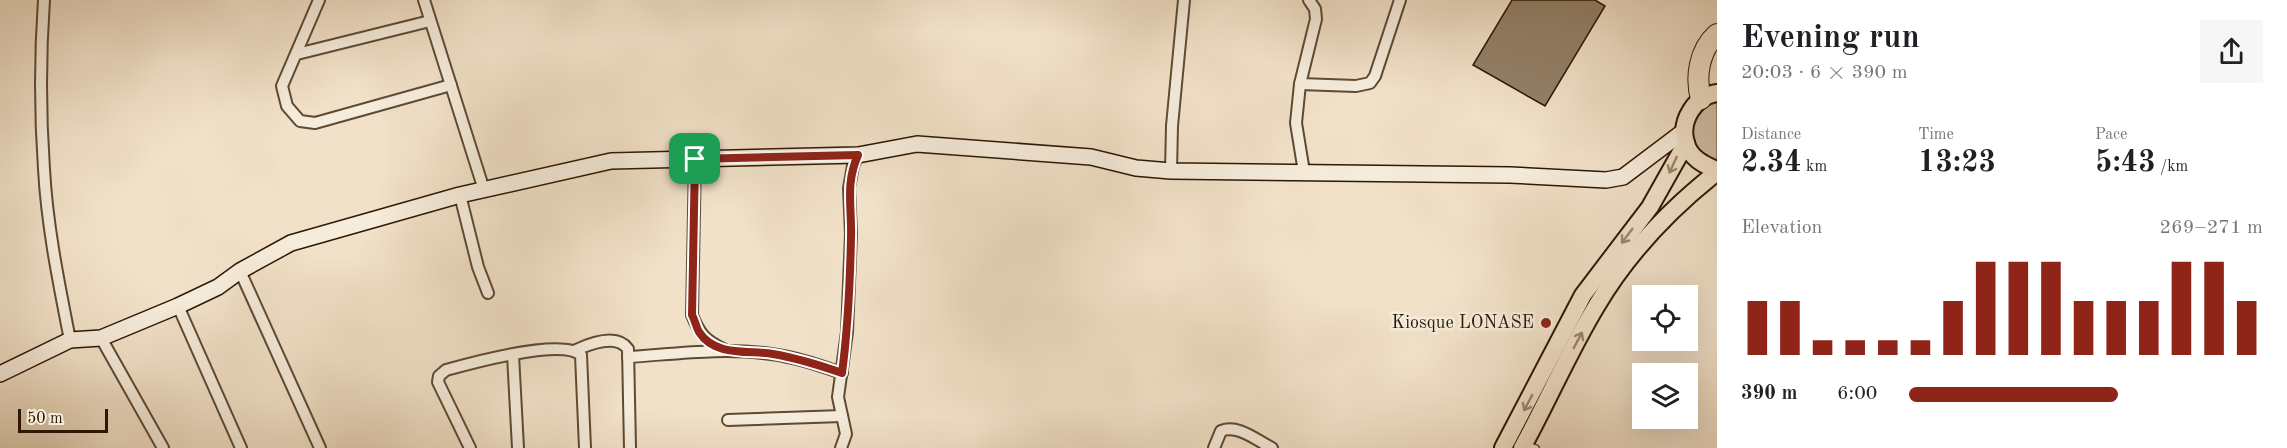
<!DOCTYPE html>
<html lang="en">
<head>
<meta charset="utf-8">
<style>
  body { margin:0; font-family:"Old Standard TT",serif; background:#f6f6f6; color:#202124; height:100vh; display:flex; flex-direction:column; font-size:22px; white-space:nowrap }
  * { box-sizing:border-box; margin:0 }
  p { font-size:20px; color:#757577 }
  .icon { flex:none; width:33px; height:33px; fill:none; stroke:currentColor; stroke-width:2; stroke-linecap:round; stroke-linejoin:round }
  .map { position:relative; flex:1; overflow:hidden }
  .drawer { display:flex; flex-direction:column; background:#fff; width:570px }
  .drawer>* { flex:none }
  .fabs { position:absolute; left:1632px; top:285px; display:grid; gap:12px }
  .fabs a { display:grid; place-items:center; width:66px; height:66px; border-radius:0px; background:#fff; box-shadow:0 6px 24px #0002; font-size:30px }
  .scale { position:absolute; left:18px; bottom:15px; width:90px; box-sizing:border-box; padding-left:6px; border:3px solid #2d1802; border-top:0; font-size:16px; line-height:21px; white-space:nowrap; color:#2d1802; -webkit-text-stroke:4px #f6ecdb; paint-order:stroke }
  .pin { position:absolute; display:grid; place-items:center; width:51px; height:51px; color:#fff; margin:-26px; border-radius:12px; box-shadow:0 3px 9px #0006 }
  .round { display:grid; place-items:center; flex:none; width:63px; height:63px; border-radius:0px; background:#f6f6f6 }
  .overview { display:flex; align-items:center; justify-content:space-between; height:102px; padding:0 24px }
  h1 { font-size:33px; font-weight:700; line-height:45px }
  .figures { display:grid; grid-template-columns:repeat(3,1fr); gap:9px; height:102px; padding:6px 24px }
  .figures div { display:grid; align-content:center }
  .figures b { font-size:30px; font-weight:700 }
  .figures small { font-size:16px; font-weight:400 }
  .figures p { font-size:16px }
  .chart { height:168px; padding:12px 24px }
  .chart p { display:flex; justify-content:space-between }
  .chart svg { width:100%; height:108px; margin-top:6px; stroke:#8f2418; stroke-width:6 }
  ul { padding:0 24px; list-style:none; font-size:20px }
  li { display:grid; grid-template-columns:96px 72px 1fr; align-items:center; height:45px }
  li i { height:15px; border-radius:8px; background:#8f2418 }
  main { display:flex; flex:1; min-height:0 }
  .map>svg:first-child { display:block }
  .green { fill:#d0bfa6; stroke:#7e6c54; stroke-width:1.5 }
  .building { fill:#938169; stroke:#2d1802; stroke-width:1.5 }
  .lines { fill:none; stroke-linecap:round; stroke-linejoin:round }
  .lane-casing { stroke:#5e4a34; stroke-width:8 }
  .street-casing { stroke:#5e4a34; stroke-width:14 }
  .secondary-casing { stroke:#2d1802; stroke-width:18 }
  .primary-casing { stroke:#2d1802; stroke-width:20 }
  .highway-casing { stroke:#2d1802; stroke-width:22 }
  .lane { stroke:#f6ecdb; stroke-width:5 }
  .street { stroke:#f6ecdb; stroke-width:10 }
  .secondary { stroke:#f6ecdb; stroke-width:15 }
  .primary { stroke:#f1e1c8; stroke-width:16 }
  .highway { stroke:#f1e1c8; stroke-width:20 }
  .oneway { stroke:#99876f }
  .route-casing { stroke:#fff; stroke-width:12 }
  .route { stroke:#8f2418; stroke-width:8 }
  .poi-dot { fill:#8f2418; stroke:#f6ecdb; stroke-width:2 }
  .labels { text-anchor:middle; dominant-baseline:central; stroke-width:5; stroke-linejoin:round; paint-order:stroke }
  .poi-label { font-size:18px; fill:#2d1802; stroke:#f6ecdb; text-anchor:end }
</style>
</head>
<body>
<main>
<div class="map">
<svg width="1717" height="448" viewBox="0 0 1717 448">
  <rect width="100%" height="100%" fill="#f1e1c8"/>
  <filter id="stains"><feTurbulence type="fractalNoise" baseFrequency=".00333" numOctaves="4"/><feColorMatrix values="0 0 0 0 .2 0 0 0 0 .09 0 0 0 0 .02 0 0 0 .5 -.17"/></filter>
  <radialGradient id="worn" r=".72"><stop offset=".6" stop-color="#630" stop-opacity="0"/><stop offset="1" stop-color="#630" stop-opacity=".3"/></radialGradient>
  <path class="green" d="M1717,97v67c-24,-10 -26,-22 -26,-46z"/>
  <path class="building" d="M1512,0h83l10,6 -60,100 -72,-41z"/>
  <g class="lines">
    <defs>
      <path id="lane" d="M1526,445l10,3"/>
      <g id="street">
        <path d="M44,0c-4,56 -4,112 0,169 3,57 15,115 26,171"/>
        <path d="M319,0l-37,86 5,20 13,15 15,2 136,-38"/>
        <path d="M424,0l60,190"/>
        <path d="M297,54l133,-33"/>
        <path d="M1300,84l56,2 14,-3 5,-7 25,-76"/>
        <path d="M695,159l-3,156c8,20 13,25 33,35"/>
        <path d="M1171,171l1,-45 12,-126"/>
        <path d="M1304,172l-8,-49 4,-39 16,-65 -1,-10 -6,-9"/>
        <path d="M460,195l18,72 10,26"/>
        <path d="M240,271l80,177"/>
        <path d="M178,306l63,142"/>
        <path d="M101,338l62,110"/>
        <path d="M576,350c13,-6 41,-17 52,-1l2,99"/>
        <path d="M513,355l5,93"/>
        <path d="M628,357c47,-3 95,-10 143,-3 24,3 47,11 71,19"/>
        <path d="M728,420l114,-4"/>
        <path d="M470,448l-32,-66 1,-6 7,-6c25,-7 116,-32 135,-15l4,93"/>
        <path d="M841,448l5,-14 -8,-37 9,-65 4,-98 -2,-46 4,-22 5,-11"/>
        <path d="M1214,448l7,-17c17,-7 35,9 51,17"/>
      </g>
      <path id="secondary" d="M0,374l70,-34 31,-2 77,-32 40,-19 22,-16 51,-28 169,-48 151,-34 247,-6 59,-11 174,13 45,11 35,3 339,4 96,5 17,-3 61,-46"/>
      <g id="primary">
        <path d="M1717,93c-22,3 -38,28 -31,50 4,15 18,22 31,27"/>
        <path d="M1503,448l80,-153 67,-88 36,-64"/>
        <path d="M1522,448c26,-47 47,-97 75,-143 31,-52 73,-96 120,-133"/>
      </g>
      <path id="highway" d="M1701,99c-6,-22 -2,-49 16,-65"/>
    </defs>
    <use href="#lane" class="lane-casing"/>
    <use href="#street" class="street-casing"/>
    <use href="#secondary" class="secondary-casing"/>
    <use href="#primary" class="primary-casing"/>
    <use href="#highway" class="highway-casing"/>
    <use href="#lane" class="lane"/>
    <use href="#street" class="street"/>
    <use href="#secondary" class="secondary"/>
    <use href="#primary" class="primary"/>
    <use href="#highway" class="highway"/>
  </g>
  <defs><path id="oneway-shaft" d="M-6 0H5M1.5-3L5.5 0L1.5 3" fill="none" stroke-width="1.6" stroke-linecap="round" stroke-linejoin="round" transform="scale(1.5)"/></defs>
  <g class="oneway">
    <use href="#oneway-shaft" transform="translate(1673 165) rotate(115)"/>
    <use href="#oneway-shaft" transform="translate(1627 236) rotate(127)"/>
    <use href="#oneway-shaft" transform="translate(1578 340) rotate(-62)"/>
    <use href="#oneway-shaft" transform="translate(1528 403) rotate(118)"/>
  </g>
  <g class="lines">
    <defs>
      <path id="route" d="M858,155c-13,29 -6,52 -7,83 -1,45 -3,90 -9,135 -23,-8 -45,-15 -69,-19 -24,-4 -58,3 -74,-22 -3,-5 -4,-12 -7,-17l3,-156z"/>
    </defs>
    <use href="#route" class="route-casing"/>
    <use href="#route" class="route"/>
  </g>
  <circle class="poi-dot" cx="1546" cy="323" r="6"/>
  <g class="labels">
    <g class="poi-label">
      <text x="1534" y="323">Kiosque LONASE</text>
    </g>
  </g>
  <rect width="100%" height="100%" filter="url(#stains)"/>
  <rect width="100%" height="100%" fill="url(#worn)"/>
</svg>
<div class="fabs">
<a><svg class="icon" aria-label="locate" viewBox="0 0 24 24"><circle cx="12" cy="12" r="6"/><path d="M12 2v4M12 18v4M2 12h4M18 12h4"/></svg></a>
<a><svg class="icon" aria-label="layers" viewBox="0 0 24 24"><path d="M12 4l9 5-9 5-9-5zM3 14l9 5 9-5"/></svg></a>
</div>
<div class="scale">50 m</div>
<div class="pin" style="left:695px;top:159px;background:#1e9e55"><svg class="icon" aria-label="arrive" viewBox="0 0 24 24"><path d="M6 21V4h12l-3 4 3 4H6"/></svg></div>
</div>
<section class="drawer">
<div class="overview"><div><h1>Evening run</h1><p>20:03 · 6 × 390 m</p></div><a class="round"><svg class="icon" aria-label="share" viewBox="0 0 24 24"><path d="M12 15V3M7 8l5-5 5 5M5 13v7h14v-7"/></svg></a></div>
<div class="figures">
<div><p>Distance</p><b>2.34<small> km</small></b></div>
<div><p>Time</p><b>13:23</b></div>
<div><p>Pace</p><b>5:43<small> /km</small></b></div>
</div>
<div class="chart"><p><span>Elevation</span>269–271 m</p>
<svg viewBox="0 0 160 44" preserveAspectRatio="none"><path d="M5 44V22M15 44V22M25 44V38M35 44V38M45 44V38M55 44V38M65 44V22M75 44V6M85 44V6M95 44V6M105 44V22M115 44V22M125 44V22M135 44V6M145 44V6M155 44V22"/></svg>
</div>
<ul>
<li><b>390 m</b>6:00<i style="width:59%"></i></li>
</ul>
</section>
</main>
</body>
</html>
